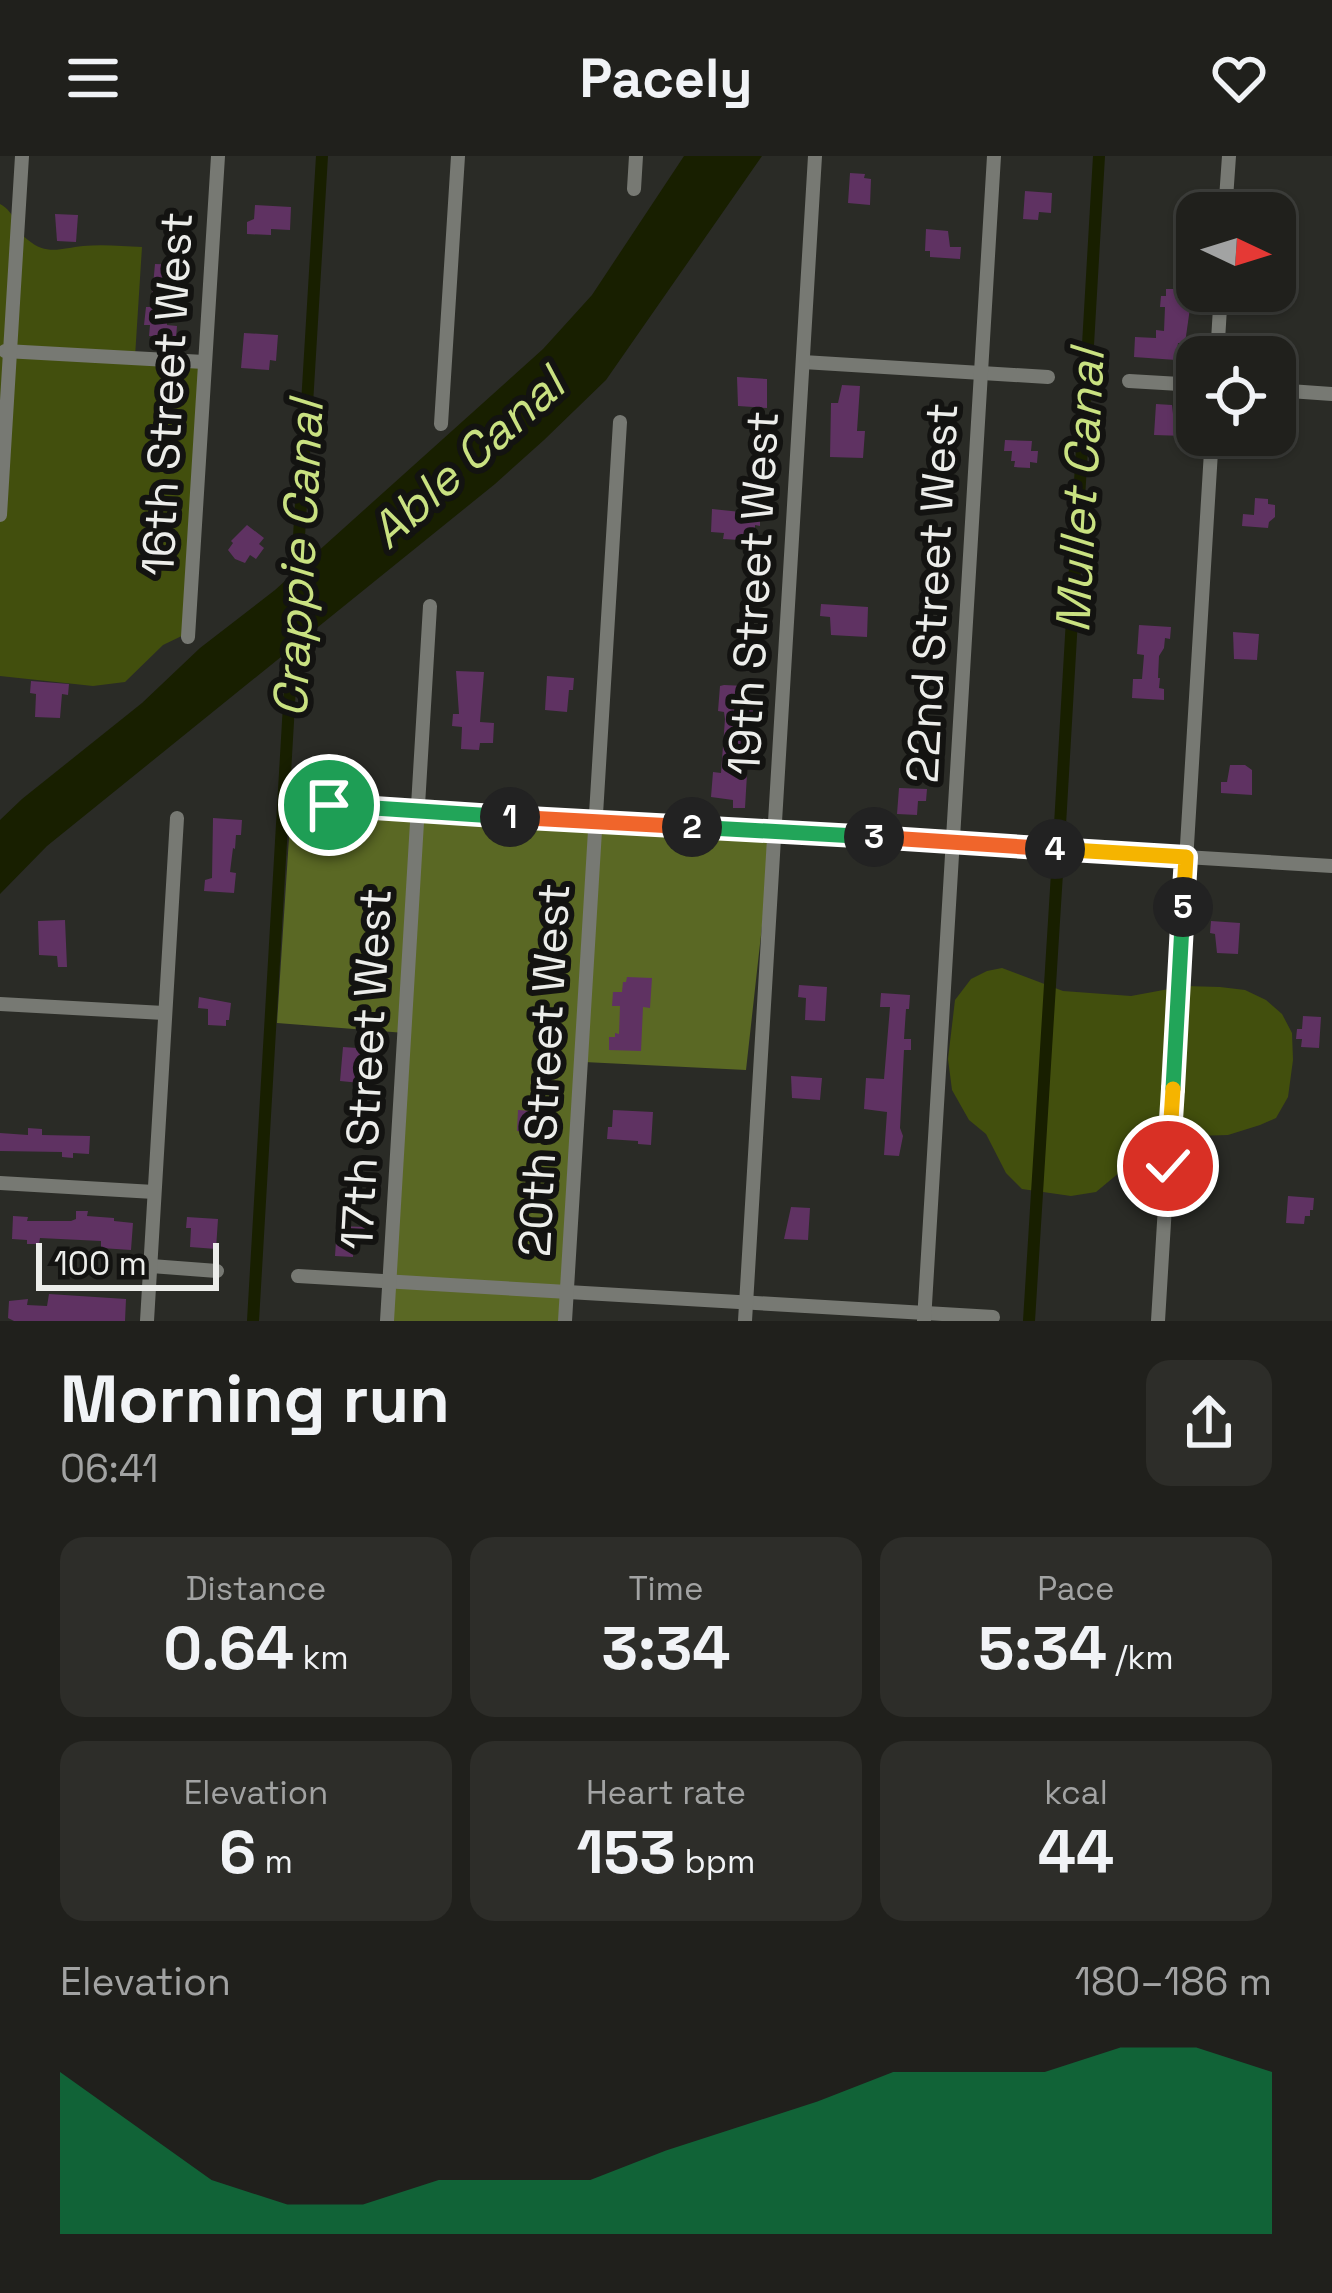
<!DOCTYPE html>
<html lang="en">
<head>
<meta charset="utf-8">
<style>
  body { margin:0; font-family:"Space Grotesk",sans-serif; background:#2d2d29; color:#f1f3f6; height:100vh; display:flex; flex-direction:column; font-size:45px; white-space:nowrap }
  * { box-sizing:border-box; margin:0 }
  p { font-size:39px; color:#a2a3a3 }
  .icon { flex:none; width:66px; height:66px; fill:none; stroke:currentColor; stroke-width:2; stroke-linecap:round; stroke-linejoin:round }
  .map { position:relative; height:1165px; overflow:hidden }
  .sheet { display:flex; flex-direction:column; background:#20201c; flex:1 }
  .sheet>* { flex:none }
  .needle { width:78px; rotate:94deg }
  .fabs { position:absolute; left:1176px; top:36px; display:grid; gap:24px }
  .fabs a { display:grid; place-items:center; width:120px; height:120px; border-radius:24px; background:#20201c; box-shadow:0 3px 9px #0004,0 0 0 3px #3d3e3b; font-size:60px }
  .scale { position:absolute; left:36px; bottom:30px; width:183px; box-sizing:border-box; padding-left:12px; border:6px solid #ecedea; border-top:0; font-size:33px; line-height:42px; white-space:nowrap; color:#ecedea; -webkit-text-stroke:9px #131311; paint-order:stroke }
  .pin { position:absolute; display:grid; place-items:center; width:102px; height:102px; color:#fff; margin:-51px; border:6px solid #fff; border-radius:50%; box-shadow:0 3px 12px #0007 }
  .km { position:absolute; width:60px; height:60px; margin:-30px; border-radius:50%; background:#222; color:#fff; font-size:33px; line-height:60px; text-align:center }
  .round { display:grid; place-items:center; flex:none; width:126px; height:126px; border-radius:24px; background:#2d2d29 }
  .head { display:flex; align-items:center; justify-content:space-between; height:204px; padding:0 60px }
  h1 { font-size:66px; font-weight:700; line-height:90px }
  .figures { display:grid; grid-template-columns:repeat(3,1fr); gap:18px; height:204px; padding:12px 60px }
  .figures div { display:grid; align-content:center; border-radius:24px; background:#2d2d29; text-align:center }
  .figures b { font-size:60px; font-weight:700 }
  .figures small { font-size:33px; font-weight:400 }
  .figures p { font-size:33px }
  .chart { height:336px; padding:24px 60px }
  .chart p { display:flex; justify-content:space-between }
  .chart svg { width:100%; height:216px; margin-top:12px; fill:#0b8043; opacity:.7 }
  header { display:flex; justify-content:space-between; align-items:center; height:156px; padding:0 60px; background:#20201c; font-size:54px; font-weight:700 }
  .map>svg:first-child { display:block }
  .green { fill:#424f0d }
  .forest { fill:#5a6824 }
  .water { fill:#181f00 }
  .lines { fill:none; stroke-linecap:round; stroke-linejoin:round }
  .canal { stroke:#181f00; stroke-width:12 }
  .building { fill:#5f3262 }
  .minor { stroke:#777973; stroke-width:14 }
  .split-1-casing { stroke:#fff; stroke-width:24 }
  .split-2-casing { stroke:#fff; stroke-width:24 }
  .split-3-casing { stroke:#fff; stroke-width:24 }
  .split-4-casing { stroke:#fff; stroke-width:24 }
  .split-5-casing { stroke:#fff; stroke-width:24 }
  .split-6-casing { stroke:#fff; stroke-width:24 }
  .split-7-casing { stroke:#fff; stroke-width:24 }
  .split-1 { stroke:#22a559; stroke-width:15 }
  .split-2 { stroke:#f0652b; stroke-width:15 }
  .split-3 { stroke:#22a559; stroke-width:15 }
  .split-4 { stroke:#f0652b; stroke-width:15 }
  .split-5 { stroke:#f5b400; stroke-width:15 }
  .split-6 { stroke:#22a559; stroke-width:15 }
  .split-7 { stroke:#f5b400; stroke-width:15 }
  .labels { text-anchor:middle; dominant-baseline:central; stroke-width:12; stroke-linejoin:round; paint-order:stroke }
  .street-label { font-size:45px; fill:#ecedea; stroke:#131311 }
  .water-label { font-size:48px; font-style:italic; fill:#c9e181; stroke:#131311 }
</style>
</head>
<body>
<header><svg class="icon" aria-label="menu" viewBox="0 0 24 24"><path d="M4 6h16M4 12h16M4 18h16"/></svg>Pacely<svg class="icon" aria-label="heart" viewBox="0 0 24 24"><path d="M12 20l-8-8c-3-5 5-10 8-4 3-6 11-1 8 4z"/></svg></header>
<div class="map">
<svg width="1332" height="1165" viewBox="0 0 1332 1165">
  <rect width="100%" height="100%" fill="#2a2b26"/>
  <g class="green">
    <path d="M0,48c17,9 14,25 28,36 19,16 34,8 55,6 19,-2 40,0 59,1l-7,110 74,5 -4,106 -3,8 -12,156 -27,13 -38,37 -32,4 -93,-10v-154l4,-63 -4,-1z"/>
    <path d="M1002,812l61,23 68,5 54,-10 35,1 25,3 21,10 16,14 10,19 1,27 -5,37 -12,21 -16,7 -32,10 -66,2 -66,55 -25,4 -49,-7 -16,-16 -20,-39 -17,-14 -17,-30 -4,-31 7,-59 16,-21 16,-8z"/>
  </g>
  <path class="forest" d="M291,651l217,10 264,19 -26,234 -162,-8 -23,259h-177l21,-288 -128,-10z"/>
  <path class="water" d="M684,0h78l-156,224 -62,60 -49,44 -448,362 -47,48v-74l22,-21 120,-96 58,-55 75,-58 268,-241 49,-54z"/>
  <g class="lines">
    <g class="canal">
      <path d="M296,430l26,-430"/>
      <path d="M1060,669l39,-669"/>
      <path d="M253,1165l40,-685"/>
      <path d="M1029,1165l28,-448"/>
    </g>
  </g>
  <g class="building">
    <path d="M850,17l15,1 -1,4 7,1 -1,26 -22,-2z"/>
    <path d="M1025,35l27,2 -1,20 -12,-1 -1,8 -15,-1z"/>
    <path d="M255,49l36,2 -1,23 -19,-1v6l-24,-1v-12l7,-3z"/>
    <path d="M55,58l23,1 -2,27 -19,-1z"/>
    <path d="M926,73l22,2 2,16h11l-1,12 -30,-2v-6h-5z"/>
    <path d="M155,108l29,1 -1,12 -11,-1 -2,17 -4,-1 1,33 10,1 -1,12 -27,-2 1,-11h-6l2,-18h5z"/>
    <path d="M1166,133h17l-1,14 8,5 -5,35h-7l-2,17 -42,-3 1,-20 21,1v-8l8,1 1,-24h-5l1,-11h5z"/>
    <path d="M244,177l34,2 -2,26 -6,-1 -1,10 -28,-2z"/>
    <path d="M737,221l30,2v29l-29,-2z"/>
    <path d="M842,229l18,1 -3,45h8l-2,27 -33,-1 1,-54h7z"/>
    <path d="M1156,248l16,1 2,18h10v13l-30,-1z"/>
    <path d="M1005,284l27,1 -1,10h7l-1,12 -7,-1v6l-16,-1 1,-6h-4l1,-10h-8z"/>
    <path d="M1255,342l13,1v5l7,1v12l-6,5 -1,6 -26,-2 1,-12 11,1z"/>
    <path d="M712,353l48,5v12l-5,-1v16l-32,-2 1,-6 -13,-1z"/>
    <path d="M247,369l17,13 -5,6 5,4 -8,11 -6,-4 -5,8 -10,-4 -7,-9 5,-7 -2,-2z"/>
    <path d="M821,448l47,3 -1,30 -36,-2 -1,-18 -10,-1z"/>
    <path d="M1139,469l32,2 -1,12 -5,-1 -1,10 -5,8 -1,22h2l-1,10 5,1v11l-32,-2 1,-19h9l2,-24 -7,-1z"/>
    <path d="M1233,476l26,2 -2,26 -23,-1z"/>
    <path d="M456,515l28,1 -4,50 14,1 -1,20h-13l-1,7 -18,-1 1,-22 -10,-1 1,-12h6z"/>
    <path d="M547,520l27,2 -1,12h-4l-2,22 -22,-2z"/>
    <path d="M31,525l38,3 -1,11 -6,-1 -2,24 -25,-1 1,-23 -6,-1z"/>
    <path d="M724,529l22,1v22l7,1 -2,39 -8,-1 -2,27h6l-2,34h-12v-8l-22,-3 2,-25 8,1 4,-54 -1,-7 -6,-1 2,-25z"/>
    <path d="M1230,609h15l7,5v25l-31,-2v-11h6z"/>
    <path d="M899,632l28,1 -1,12h-8l-1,14 -20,-1z"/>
    <path d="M213,662l29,2 -1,15h-5l-1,14 -2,-1 -3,24 6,1 -2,20 -30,-2 1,-11 7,-2z"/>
    <path d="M65,764l2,47h-9l-1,-11 -18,-1 -1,-34z"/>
    <path d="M1211,765l29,2 -2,31 -21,-1 -2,-19 -5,-1z"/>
    <path d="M627,821l25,1 -2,30 -7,-1 -2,44 -32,-1v-13h6v-4l4,1 1,-28h-8l1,-14h9l1,-10h3z"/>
    <path d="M799,829l28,2 -2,34 -20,-1 1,-22 -8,-1z"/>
    <path d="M881,837l29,2 -1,14h-3l-2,30h7v11h-7l-4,78 3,8 -4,20 -15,-1 3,-43 -23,-3 2,-31 18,1 6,-72h-10z"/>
    <path d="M199,841l32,6 -2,17h-3v6l-18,-1v-16l-10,-1z"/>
    <path d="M1303,860l18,1 -2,31 -18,-1 1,-8h-6l1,-10h5z"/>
    <path d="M343,891l28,2v12h-8l-2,22 -21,-2z"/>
    <path d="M791,920l31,2 -2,22 -28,-2z"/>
    <path d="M518,954l25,2 4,4 -1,17 -29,-2z"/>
    <path d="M613,954l40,2 -2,33 -13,-1v-3l-31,-2 1,-12h4z"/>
    <path d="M28,972l14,1v6l48,1 -1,18 -16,-1v5l-11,-1v-5l-62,-1v-18l28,2z"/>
    <path d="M1288,1040l26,2 -1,12h-3v6h-5l-1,8 -18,-1z"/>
    <path d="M791,1051l19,1 -2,32 -24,-1z"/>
    <path d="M76,1055h12l-1,5 27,2v3l19,2 -2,27 -30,-2v-7l-61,-3 -1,6h-12v-4l-15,-1 1,-23 15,1 -1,4h44l5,-2z"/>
    <path d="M187,1061l31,2 -2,30 -26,-2 1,-19h-5z"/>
    <path d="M337,1070l29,1 -1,12 -9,-1 -2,5 -1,14 -18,-1z"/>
    <path d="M49,1138l77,5 -1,22h-111l-6,-3 1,-17 19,-2 -1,6 20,1z"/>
  </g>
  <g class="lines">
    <g class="minor">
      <path d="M634,33l2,-33"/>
      <path d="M1225,57l4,-57"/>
      <path d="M5,195l199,11"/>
      <path d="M1217,201l4,-66"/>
      <path d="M803,206l245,15"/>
      <path d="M1129,225l68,4"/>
      <path d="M1275,234l57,4"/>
      <path d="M441,268l17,-268"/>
      <path d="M0,359l22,-359"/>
      <path d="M188,481l30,-481"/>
      <path d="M329,649l1003,61"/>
      <path d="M0,848l164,9"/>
      <path d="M0,1027l154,9"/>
      <path d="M151,1110l66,5"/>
      <path d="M298,1120l695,41"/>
      <path d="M147,1165l30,-503"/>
      <path d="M387,1165l43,-715"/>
      <path d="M565,1165l55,-899"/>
      <path d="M745,1165l70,-1165"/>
      <path d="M924,1165l70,-1165"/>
      <path d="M1158,1165l54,-886"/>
    </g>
  </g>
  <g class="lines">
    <defs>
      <path id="split-1" d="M329,649l181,12"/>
      <path id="split-2" d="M510,661l182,10"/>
      <path id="split-3" d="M692,671l182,10"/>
      <path id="split-4" d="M874,681l181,12"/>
      <path id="split-5" d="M1055,693l131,8 -3,50"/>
      <path id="split-6" d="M1173,933l10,-182"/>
      <path id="split-7" d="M1168,1010l5,-77"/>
    </defs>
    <use href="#split-1" class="split-1-casing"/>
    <use href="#split-2" class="split-2-casing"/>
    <use href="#split-3" class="split-3-casing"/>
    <use href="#split-4" class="split-4-casing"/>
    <use href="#split-5" class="split-5-casing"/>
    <use href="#split-6" class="split-6-casing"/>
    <use href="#split-7" class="split-7-casing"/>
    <use href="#split-1" class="split-1"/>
    <use href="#split-2" class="split-2"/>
    <use href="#split-3" class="split-3"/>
    <use href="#split-4" class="split-4"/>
    <use href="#split-5" class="split-5"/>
    <use href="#split-6" class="split-6"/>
    <use href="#split-7" class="split-7"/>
  </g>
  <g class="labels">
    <g class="street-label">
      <text transform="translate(167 238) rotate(-87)">16th Street West</text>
      <text transform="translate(753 437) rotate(-87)">19th Street West</text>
      <text transform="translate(932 437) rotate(-87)">22nd Street West</text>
      <text transform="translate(366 913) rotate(-87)">17th Street West</text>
      <text transform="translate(544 914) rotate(-87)">20th Street West</text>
    </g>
    <g class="water-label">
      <text transform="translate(467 302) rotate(-42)">Able Canal</text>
      <text transform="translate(1080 335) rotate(-87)">Mullet Canal</text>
      <text transform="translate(298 403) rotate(-87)">Crappie Canal</text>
    </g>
  </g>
</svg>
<div class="fabs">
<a><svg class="needle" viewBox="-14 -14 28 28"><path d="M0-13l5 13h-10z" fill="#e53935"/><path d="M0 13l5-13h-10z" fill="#a2a3a3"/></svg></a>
<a><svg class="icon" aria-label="locate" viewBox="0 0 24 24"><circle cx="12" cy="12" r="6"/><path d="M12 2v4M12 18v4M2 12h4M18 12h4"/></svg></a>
</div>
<div class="scale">100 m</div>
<div class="pin" style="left:329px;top:649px;background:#1e9e55"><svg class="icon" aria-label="arrive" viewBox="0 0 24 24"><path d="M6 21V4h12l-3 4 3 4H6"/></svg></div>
<div class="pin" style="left:1168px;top:1010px;background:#d93025"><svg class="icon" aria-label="check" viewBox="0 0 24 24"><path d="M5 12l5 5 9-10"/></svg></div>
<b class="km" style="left:510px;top:661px">1</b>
<b class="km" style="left:692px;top:671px">2</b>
<b class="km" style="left:874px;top:681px">3</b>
<b class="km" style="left:1055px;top:693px">4</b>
<b class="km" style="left:1183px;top:751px">5</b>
</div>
<section class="sheet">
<div class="head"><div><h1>Morning run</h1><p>06:41</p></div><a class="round"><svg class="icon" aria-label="share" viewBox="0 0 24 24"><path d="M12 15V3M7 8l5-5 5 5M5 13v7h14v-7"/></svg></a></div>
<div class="figures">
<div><p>Distance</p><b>0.64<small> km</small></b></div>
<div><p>Time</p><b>3:34</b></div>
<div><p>Pace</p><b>5:34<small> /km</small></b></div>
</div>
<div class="figures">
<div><p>Elevation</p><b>6<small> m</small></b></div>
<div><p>Heart rate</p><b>153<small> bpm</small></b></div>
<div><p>kcal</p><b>44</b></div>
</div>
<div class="chart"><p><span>Elevation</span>180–186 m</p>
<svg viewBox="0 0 160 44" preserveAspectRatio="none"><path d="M0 44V11L10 22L20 33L30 38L40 38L50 33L60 33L70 33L80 27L90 22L100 17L110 11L120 11L130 11L140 6L150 6L160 11V44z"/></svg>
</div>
</section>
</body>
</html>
